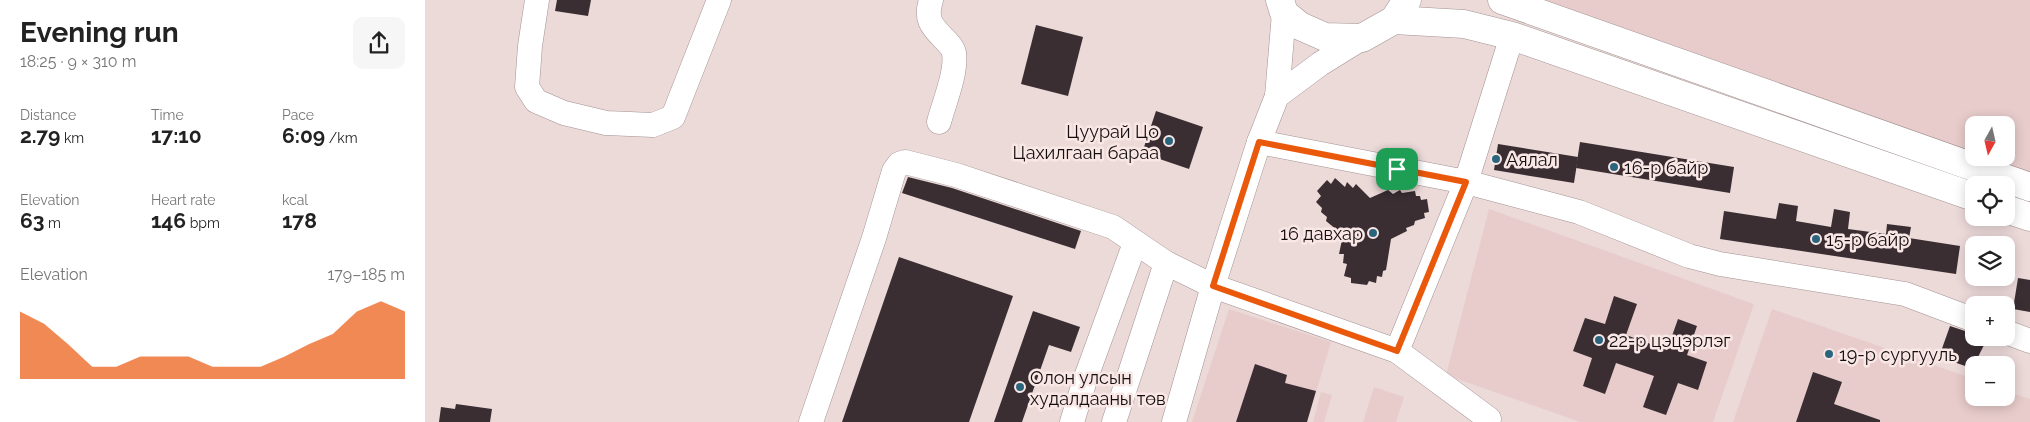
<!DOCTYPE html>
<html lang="en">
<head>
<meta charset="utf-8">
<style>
  body { margin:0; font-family:Raleway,sans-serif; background:#f6f6f6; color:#222; height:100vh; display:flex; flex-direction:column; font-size:19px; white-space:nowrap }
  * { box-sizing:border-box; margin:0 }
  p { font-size:16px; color:#767676 }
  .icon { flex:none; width:28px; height:28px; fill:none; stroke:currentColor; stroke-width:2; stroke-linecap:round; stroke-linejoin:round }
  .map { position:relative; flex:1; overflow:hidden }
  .sheet { display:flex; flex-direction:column; background:#fff; width:425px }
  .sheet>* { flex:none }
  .needle { width:32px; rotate:188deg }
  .fabs { position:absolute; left:1540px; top:116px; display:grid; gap:10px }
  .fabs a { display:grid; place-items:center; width:50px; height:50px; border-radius:10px; background:#fff; box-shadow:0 2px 12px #0003; font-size:25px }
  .pin { position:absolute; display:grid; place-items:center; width:42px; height:42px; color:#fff; margin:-21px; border-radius:10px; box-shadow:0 2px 8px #0006 }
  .round { display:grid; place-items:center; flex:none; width:52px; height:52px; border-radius:10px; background:#f6f6f6 }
  .summary { display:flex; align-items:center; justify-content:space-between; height:85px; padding:0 20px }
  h1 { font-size:28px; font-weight:700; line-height:38px }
  .metrics { display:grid; grid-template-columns:repeat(3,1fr); gap:8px; height:85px; padding:5px 20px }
  .metrics div { display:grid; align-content:center }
  .metrics b { font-size:21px; font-weight:700 }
  .metrics small { font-size:14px; font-weight:400 }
  .metrics p { font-size:14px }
  .chart { height:140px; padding:10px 20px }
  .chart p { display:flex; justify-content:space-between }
  .chart svg { width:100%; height:90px; margin-top:5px; fill:#ea580c; opacity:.7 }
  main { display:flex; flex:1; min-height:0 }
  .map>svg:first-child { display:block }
  .built { fill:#e7cccb }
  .building { fill:#3a2e33 }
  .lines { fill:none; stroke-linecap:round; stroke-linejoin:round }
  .minor-casing { stroke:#a39292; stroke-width:25 }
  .major-casing { stroke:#a39292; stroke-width:29 }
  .minor { stroke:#fff; stroke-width:24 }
  .major { stroke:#fff; stroke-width:28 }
  .route-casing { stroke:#fff; stroke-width:10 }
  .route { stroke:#ea580c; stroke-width:6 }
  .poi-dot { fill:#2a647d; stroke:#f9e7e6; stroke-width:2 }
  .labels { text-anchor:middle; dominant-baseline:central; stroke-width:5; stroke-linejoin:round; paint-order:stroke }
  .poi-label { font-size:18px; fill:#140e0e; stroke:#f9e7e6; text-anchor:start }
</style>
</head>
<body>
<main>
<section class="sheet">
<div class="summary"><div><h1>Evening run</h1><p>18:25 · 9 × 310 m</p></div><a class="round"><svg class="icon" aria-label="share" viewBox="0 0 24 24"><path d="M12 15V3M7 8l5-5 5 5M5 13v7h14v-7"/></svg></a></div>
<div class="metrics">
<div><p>Distance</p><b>2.79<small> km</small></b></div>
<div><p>Time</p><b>17:10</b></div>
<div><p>Pace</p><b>6:09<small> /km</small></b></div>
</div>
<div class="metrics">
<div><p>Elevation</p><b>63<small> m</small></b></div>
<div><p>Heart rate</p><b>146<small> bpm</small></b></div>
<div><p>kcal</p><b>178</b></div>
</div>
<div class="chart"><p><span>Elevation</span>179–185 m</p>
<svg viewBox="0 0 160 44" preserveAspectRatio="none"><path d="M0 44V11L10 17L20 27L30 38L40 38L50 33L60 33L70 33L80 38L90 38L100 38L110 33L120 27L130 22L140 11L150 6L160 11V44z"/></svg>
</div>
</section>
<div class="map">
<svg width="1605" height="422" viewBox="0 0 1605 422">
  <rect width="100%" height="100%" fill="#ecdad9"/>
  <g class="built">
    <path d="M1099,0h506v176l-53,-18h29v-33h-32v31z"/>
    <path d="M1064,209l265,95 -41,118h-133l-134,-47z"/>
    <path d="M804,309l102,33 -24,80h-115z"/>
    <path d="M1347,309l202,70v19h32v-7l24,8v23h-297z"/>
    <path d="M949,387l30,10 -8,25h-33z"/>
    <path d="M896,392l11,3 -8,27h-11z"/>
  </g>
  <g class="building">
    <path d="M132,0h34l-3,16 -33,-5z"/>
    <path d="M611,25l47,12 -15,59 -47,-12z"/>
    <path d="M731,111l47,16 -14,42 -47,-16z"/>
    <path d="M1155,142l154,25 -4,26 -154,-25z"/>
    <path d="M1073,144l80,13 -4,26 -80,-13z"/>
    <path d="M483,177l44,11 129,43 -6,18 -173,-56z"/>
    <path d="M910,178l10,9 2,-5 6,6 3,-4 14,14 18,-8 5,4 7,-4 2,3 13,-2 1,5h4l1,4 6,-1 2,13 -5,1 1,5 -10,3 -1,4 -8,3 1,3 -16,8 -5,31 -3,1 -1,6 -5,-1 -1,7 -7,-2 -2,4 -16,-2v-5l-7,-2 3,-12 -4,-1 1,-9h-5l4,-19 -17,-14 1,-4 -6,-5 1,-4 -6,-6 5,-6 -4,-5 10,-11 4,4z"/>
    <path d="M1354,203l19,3 -2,15 35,6 3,-18 16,3 -2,17 38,5 1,-10 24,3 -2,11 51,8 -4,28 -236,-35 4,-28 52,8z"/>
    <path d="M474,257l114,39 -44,126h-127z"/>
    <path d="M1593,278l12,2v32l-17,-3z"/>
    <path d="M1189,296l23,8 -11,31 41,15 11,-31 19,7 -10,29 20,7 -9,28 -20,-7 -12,32 -23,-8 11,-31 -38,-13 -11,31 -22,-8 9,-28 -19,-7 12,-33 20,6z"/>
    <path d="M608,311l47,16 -9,25 -22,-7 -27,77h-28z"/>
    <path d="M1525,326l24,8v4l13,1 -13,26v4l-35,-12z"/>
    <path d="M830,364l32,11 -2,8 31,8 -9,31h-71z"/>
    <path d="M1388,372l29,10 -8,22 46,16v2h-84z"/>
    <path d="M31,404l36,5 -2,13h-51l2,-15 14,2z"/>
  </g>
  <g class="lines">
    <defs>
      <g id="minor">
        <path d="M112,0l-7,46 -3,41 9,14 28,12 42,10 47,2 20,-8 46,-117"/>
        <path d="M506,0c-7,22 3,28 17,43 3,3 5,6 6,10 3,19 -10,50 -15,69"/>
        <path d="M852,96l43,-32 42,-26"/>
        <path d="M834,142l207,40 113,30 110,44 31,8 185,30 69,26"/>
        <path d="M1581,332l24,9"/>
        <path d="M972,351l69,-169 46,-146"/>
        <path d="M386,422l63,-184 20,-67 5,-7 6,-2 51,13 157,52 53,36 47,23 184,65 92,68 -1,3"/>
        <path d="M647,422l13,-42 50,-137"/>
        <path d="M689,422l52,-159"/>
        <path d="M749,422l39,-136 46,-144 18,-46 7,-83"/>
      </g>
      <g id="major">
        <path d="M855,0l4,13 16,13 25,11 37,1 32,-18 13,-20"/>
        <path d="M1077,0l528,187"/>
        <path d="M969,20l70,4 48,12 462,161"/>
        <path d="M1581,209l24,8"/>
      </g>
    </defs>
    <use href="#minor" class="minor-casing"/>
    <use href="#major" class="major-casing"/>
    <use href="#minor" class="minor"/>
    <use href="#major" class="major"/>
  </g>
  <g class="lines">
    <defs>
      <path id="route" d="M834,142l207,40 -69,169 -184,-65z"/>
    </defs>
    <use href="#route" class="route-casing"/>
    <use href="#route" class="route"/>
  </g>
  <g class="poi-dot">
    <circle cx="744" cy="141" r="5"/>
    <circle cx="1071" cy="159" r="5"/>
    <circle cx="1189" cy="167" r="5"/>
    <circle cx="948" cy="233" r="5"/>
    <circle cx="1391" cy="239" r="5"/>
    <circle cx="1174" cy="340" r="5"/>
    <circle cx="1404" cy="354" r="5"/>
    <circle cx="595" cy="387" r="5"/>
  </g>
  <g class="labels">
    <g class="poi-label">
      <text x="734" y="131" text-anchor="end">Цуурай Цо<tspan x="734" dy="21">Цахилгаан бараа</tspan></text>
      <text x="1081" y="159">Аялал</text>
      <text x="1199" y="167">16-р байр</text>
      <text x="938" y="233" text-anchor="end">16 давхар</text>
      <text x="1401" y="239">15-р байр</text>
      <text x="1184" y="340">22-р цэцэрлэг</text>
      <text x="1414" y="354">19-р сургууль</text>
      <text x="605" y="377">Олон улсын<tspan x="605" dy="21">худалдааны төв</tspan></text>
    </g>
  </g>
</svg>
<div class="fabs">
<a><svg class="needle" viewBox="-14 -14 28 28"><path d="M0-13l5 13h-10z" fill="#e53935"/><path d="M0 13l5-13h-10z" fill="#767676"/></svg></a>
<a><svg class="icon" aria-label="locate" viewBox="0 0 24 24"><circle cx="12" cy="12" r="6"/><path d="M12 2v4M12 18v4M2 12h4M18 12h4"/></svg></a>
<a><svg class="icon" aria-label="layers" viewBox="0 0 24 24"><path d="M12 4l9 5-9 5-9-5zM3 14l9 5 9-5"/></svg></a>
<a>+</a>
<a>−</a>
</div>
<div class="pin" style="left:972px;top:169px;background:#1e9e55"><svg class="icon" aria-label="arrive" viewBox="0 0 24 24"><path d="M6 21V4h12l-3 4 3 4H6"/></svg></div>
</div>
</main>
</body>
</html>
